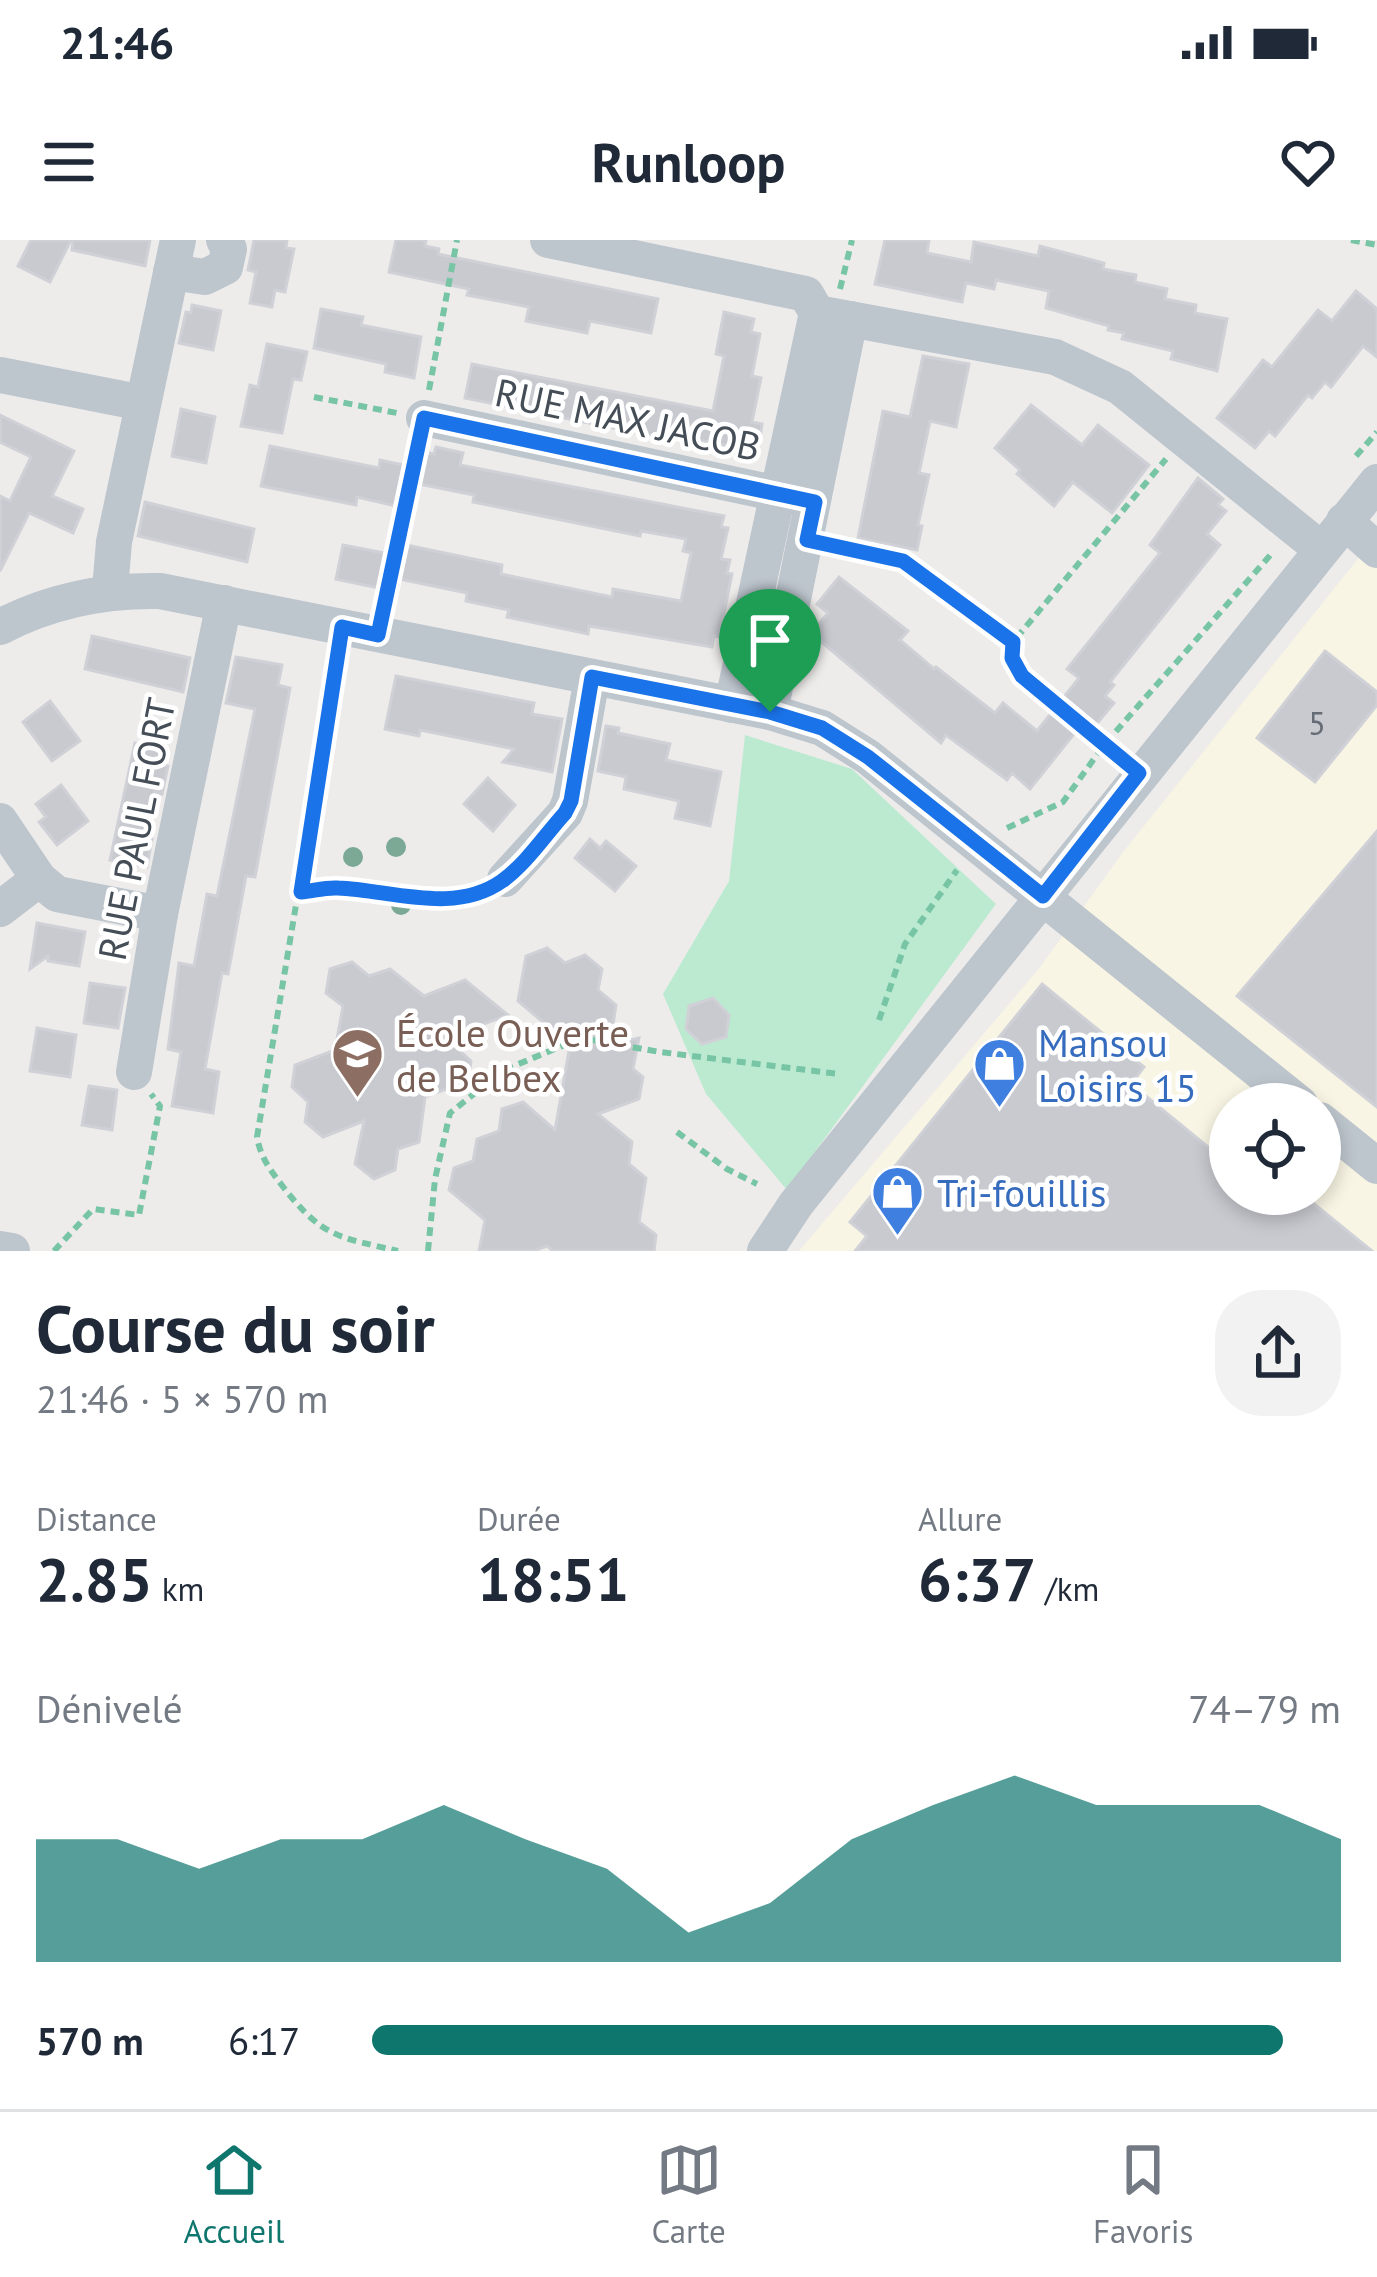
<!DOCTYPE html>
<html lang="fr">
<head>
<meta charset="utf-8">
<style>
  body { margin:0; font-family:"PT Sans",sans-serif; background:#f2f2f3; color:#1f2937; height:100vh; display:flex; flex-direction:column; font-size:45px; white-space:nowrap }
  * { box-sizing:border-box; margin:0 }
  p { font-size:39px; color:#747a83 }
  .icon { flex:none; width:66px; height:66px; fill:none; stroke:currentColor; stroke-width:2; stroke-linecap:round; stroke-linejoin:round }
  .map { position:relative; height:1011px; overflow:hidden }
  .drawer { display:flex; flex-direction:column; background:#fff; flex:1 }
  .drawer>* { flex:none }
  .controls { position:absolute; left:1209px; top:843px; display:grid; gap:24px }
  .controls a { display:grid; place-items:center; width:132px; height:132px; border-radius:50%; background:#fff; box-shadow:0 6px 18px #0003; font-size:60px }
  .pin { position:absolute; display:grid; place-items:center; width:102px; height:102px; color:#fff; margin:-123px -51px; border-radius:50% 50% 50% 0; rotate:-45deg; box-shadow:0 0 12px #0007 }
  .pin .icon { rotate:45deg }
  .round { display:grid; place-items:center; flex:none; width:126px; height:126px; border-radius:48px; background:#f2f2f3 }
  .head { display:flex; align-items:center; justify-content:space-between; height:204px; padding:0 36px }
  h1 { font-size:66px; font-weight:700; line-height:90px }
  .stats { display:grid; grid-template-columns:repeat(3,1fr); gap:18px; height:204px; padding:12px 36px }
  .stats div { display:grid; align-content:center }
  .stats b { font-size:60px; font-weight:700 }
  .stats small { font-size:33px; font-weight:400 }
  .stats p { font-size:33px }
  .chart { height:336px; padding:24px 36px }
  .chart p { display:flex; justify-content:space-between }
  .chart svg { width:100%; height:216px; margin-top:12px; fill:#0f766e; opacity:.7 }
  ul { padding:0 36px; list-style:none; font-size:39px }
  li { display:grid; grid-template-columns:192px 144px 1fr; align-items:center; height:90px }
  li i { height:30px; border-radius:15px; background:#0f766e }
  .status { display:flex; justify-content:space-between; align-items:center; height:84px; padding:0 60px; background:#fff; direction:ltr }
  .status svg { height:33px; fill:currentColor }
  header { display:flex; justify-content:space-between; align-items:center; height:156px; padding:0 36px; background:#fff; font-size:54px; font-weight:700 }
  .tabs { display:flex; justify-content:space-around; align-items:center; height:168px; border-top:3px solid #e0e1e3; background:#fff; font-size:33px; color:#747a83 }
  .tabs a { display:grid; justify-items:center; gap:6px }
  .tabs .on { color:#0f766e }
  .map>svg:first-child { display:block }
  .commercial { fill:#f9f5e4; fill-rule:evenodd }
  .green { fill:#bcead1 }
  .building { fill:#c9cad0; stroke:#d0d1d7; stroke-width:3 }
  .lines { fill:none; stroke-linecap:round; stroke-linejoin:round }
  .path { stroke:#77c5a4; stroke-width:6; stroke-dasharray:9 6; stroke-linecap:butt }
  .minor { stroke:#bdc5cd; stroke-width:36 }
  .tree { fill:#7ba995 }
  .route-casing { stroke:#fff; stroke-width:24 }
  .route { stroke:#1a73e8; stroke-width:15 }
  .labels { text-anchor:middle; dominant-baseline:central; stroke-width:9; stroke-linejoin:round; paint-order:stroke }
  .number-label { font-size:33px; fill:#666c75 }
  .street-label { font-size:39px; fill:#454d57; stroke:#fff }
  .education-label { font-size:39px; fill:#785e54; stroke:#fff; text-anchor:start }
  .shop-label { font-size:39px; fill:#366cbe; stroke:#fff; text-anchor:start }
</style>
</head>
<body>
<div class="status"><b>21:46</b><svg viewBox="0 0 49 12"><path d="M0 12V9h3v3zM5 12V6h3v6zM10 12V3h3v9zM15 12V0h3v12zM26 1h20v11H26zM47 4h2v5h-2z"/></svg></div>
<header><svg class="icon" aria-label="menu" viewBox="0 0 24 24"><path d="M4 6h16M4 12h16M4 18h16"/></svg>Runloop<svg class="icon" aria-label="heart" viewBox="0 0 24 24"><path d="M12 20l-8-8c-3-5 5-10 8-4 3-6 11-1 8 4z"/></svg></header>
<div class="map">
<svg width="1377" height="1011" viewBox="0 0 1377 1011">
  <rect width="100%" height="100%" fill="#eeeceb"/>
  <path class="commercial" d="M1377,295v716h-578l239,-281 86,-119zM1230,864h90v90h-90z"/>
  <path class="green" d="M745,495l107,34 144,135 -209,286 -81,-96 -43,-100 66,-113z"/>
  <g class="building">
    <path d="M31,0h40l-21,42 -32,-16z"/>
    <path d="M73,0h77l-5,26 -73,-16z"/>
    <path d="M254,0h33l-1,8 8,1 -9,43 -10,-2 -3,17 -22,-4 6,-31 -8,-2z"/>
    <path d="M396,0h30l-1,6 14,3 -1,5 220,45 -7,34 -61,-12 -3,12 -61,-12 3,-14 -62,-12 2,-6 -80,-17z"/>
    <path d="M885,0h44l-2,13 44,9 3,-20 64,14 2,-10 64,17 -1,6 33,6 -1,7 32,7 -2,10 31,6 -1,8 32,6 -10,52 -46,-12 2,-8 -51,-12 2,-6 -16,-3 1,-4 -63,-18 3,-17 -53,-11 -2,9 -28,-6 -4,19 -87,-18z"/>
    <path d="M1356,51l21,18v48l-14,-11 -32,41 -6,-5 -13,16 -4,-3 -33,41 -6,-5 -14,17 -38,-30 46,-58 9,7 46,-57 14,11z"/>
    <path d="M192,65l29,6 -8,39 -34,-7 7,-31 5,1z"/>
    <path d="M321,69l42,8 -2,8 60,12 -7,41 -29,-6 1,-8 -72,-16z"/>
    <path d="M724,72l30,7 -3,13 9,2 -8,42 9,2 -9,44 10,2 -4,28 -84,-17 -1,5 -208,-42 7,-34 241,47 11,-55 -8,-2z"/>
    <path d="M267,104l40,8 -6,28 -8,-1 -11,54 -41,-7 9,-41 8,2z"/>
    <path d="M923,116l46,8 -13,63 -26,-6 -11,52 10,2 -11,50 4,1 -5,24 -59,-12 25,-127 27,6z"/>
    <path d="M1031,165l51,40 16,-20 51,40 -37,48 -39,-31 -19,24 -37,-32 3,-4 -25,-22z"/>
    <path d="M181,169l34,8 -9,46 -34,-7z"/>
    <path d="M0,175l74,36 -22,45 31,13 -10,24 -44,-20 -29,58v-75l10,5 21,-44 -31,-15z"/>
    <path d="M270,206l109,22 1,-8 28,6 -8,41 -43,-10 -1,8 -95,-19z"/>
    <path d="M436,207l27,6 -3,12 264,51 -3,11 7,1 -7,31 9,1 -3,13 5,1 -13,63 -5,-1 -2,11 -123,-21 -1,8 -81,-17 2,-7 -43,-9 1,-8 -82,-17 -2,13 -47,-10 7,-34 57,11 2,-12 100,21 -1,9 111,23 1,-8 68,12 10,-48 -8,-2 3,-12 -45,-8 -1,5 -167,-34 1,-7 -60,-12 7,-32 13,3z"/>
    <path d="M1198,238l25,21 -5,6 8,6 -19,23 13,11 -110,137 4,3 -9,11 9,7 -19,23 -9,-7 -56,70 -18,-16 -5,7 -61,-45 -5,8 -130,-110 17,-20 -11,-9 22,-27 69,54 -8,9 34,29 2,-2 59,46 8,-10 34,28 42,-53 -12,-9 93,-116 -10,-8z"/>
    <path d="M145,262l109,27 -7,33 -109,-26z"/>
    <path d="M92,396l98,22 -7,34 -98,-23z"/>
    <path d="M1325,411l52,41v13l-62,77 -58,-44z"/>
    <path d="M236,417l46,8 -4,20 12,3 -35,189 -9,-1 -18,98 -6,-1 -17,96 14,3 -6,41 -41,-7 9,-54 -13,-3 11,-86 15,3 13,-72 10,2 38,-187 -29,-6z"/>
    <path d="M396,436l138,27 -2,11 30,5 -10,53 -49,-10 11,-13 -94,-19 -1,6 -34,-7z"/>
    <path d="M50,461l30,40 -28,20 -29,-39z"/>
    <path d="M606,486l13,2 -1,5 52,11 -4,16 55,12 -11,54 -35,-8 4,-17 -55,-12 2,-12 -28,-6z"/>
    <path d="M135,503l30,6 -3,15 6,2 -6,28 -7,-2 -8,45 5,2 -5,28 -37,-7z"/>
    <path d="M488,538l27,27 -22,26 -29,-27z"/>
    <path d="M61,545l27,36 -31,24 -18,-23 7,-5 -10,-13z"/>
    <path d="M1377,591v276l-140,-111z"/>
    <path d="M590,599l10,9 6,-7 30,25 -21,25 -40,-33z"/>
    <path d="M37,683l48,9 -6,34 -31,-5v-5l-18,13z"/>
    <path d="M547,708l18,15 20,-8 17,14 -4,21 18,15 -6,40 29,-7 -6,31 10,8 -4,22 -41,15 34,28 -3,22 17,14 -7,44 17,13 -2,16h-101l-6,-5 -13,5h-55l6,-31 -36,-30 5,-22 19,-7 4,-22 22,-8 3,-22 21,-7 32,28 15,-85 -52,-44 8,-45z"/>
    <path d="M352,722l17,14 21,-7 34,27 41,-16 43,35 -62,23 25,23 -3,20 -43,16 -6,45 -21,7 -3,21 -21,9 -19,-15 9,-43 -41,16 -18,-15 3,-20 -16,-15 3,-22 40,-15 8,-44 -17,-13 4,-24z"/>
    <path d="M90,743l35,5 -7,40 -34,-5z"/>
    <path d="M1042,744l102,83 -13,17 99,81v29h72l70,57h-517l12,-15 -17,-14z"/>
    <path d="M713,758l16,17 -3,22 -24,7 -16,-15 3,-23z"/>
    <path d="M37,788l39,7 -6,42 -40,-6z"/>
    <path d="M89,846l28,4 -5,40 -30,-5z"/>
  </g>
  <g class="lines">
    <g class="path">
      <path d="M1351,0l26,5"/>
      <path d="M840,49l12,-49"/>
      <path d="M429,150l28,-150"/>
      <path d="M314,157l83,16"/>
      <path d="M1356,216l21,-24"/>
      <path d="M837,306l66,15 110,81 153,-183"/>
      <path d="M384,367l33,-157"/>
      <path d="M1013,402l-1,16 10,18 93,78"/>
      <path d="M338,415l-81,482c4,22 14,34 27,51 39,50 55,49 114,63"/>
      <path d="M1007,588l56,-26 41,-57 169,-193"/>
      <path d="M301,652c60,-8 119,15 180,0"/>
      <path d="M879,780l26,-76 52,-74"/>
      <path d="M677,892l50,37 30,15"/>
      <path d="M54,1011l39,-42 46,6 21,-109 -9,-12"/>
      <path d="M428,1011l7,-72 15,-66 54,-43 77,-32 79,14 179,22"/>
    </g>
    <g class="minor">
      <path d="M548,0l258,54 11,19"/>
      <path d="M171,32l34,5 20,-10 4,-18 -5,-9"/>
      <path d="M817,73l238,44 65,30 201,162"/>
      <path d="M0,135l143,28"/>
      <path d="M424,178l378,81"/>
      <path d="M1344,281l33,29"/>
      <path d="M110,350l4,-48 64,-302"/>
      <path d="M0,387c51,-27 103,-37 160,-36l610,121 52,16 46,29 432,347"/>
      <path d="M732,465l85,-392"/>
      <path d="M770,472l80,-393"/>
      <path d="M0,581l39,58 18,15 103,20"/>
      <path d="M505,639l60,-66 5,-12 22,-123"/>
      <path d="M0,669l39,-30"/>
      <path d="M134,832l26,-158 64,-311"/>
      <path d="M1320,880l57,46"/>
      <path d="M0,1009l12,2"/>
      <path d="M765,1011l31,-47 581,-722"/>
    </g>
  </g>
  <g class="tree">
    <circle cx="396" cy="607" r="10"/>
    <circle cx="353" cy="617" r="10"/>
    <circle cx="401" cy="665" r="10"/>
  </g>
  <g class="lines">
    <defs>
      <path id="route" d="M424,178l391,84 -8,38 96,21 110,81 -1,16 10,18 117,97 -96,123 -175,-139 -46,-29 -52,-16 -178,-35 -21,124 -6,12c-20,22 -39,51 -63,68 -48,34 -111,9 -164,7 -12,-1 -25,3 -37,4l41,-265 36,8z"/>
    </defs>
    <use href="#route" class="route-casing"/>
    <use href="#route" class="route"/>
  </g>
  <defs>
    <symbol id="school-pin" viewBox="-11 -11 22 30"><path d="M0 17L-7.5 6A9.5 9.5 0 1 1 7.5 6Z" fill="#8d6e63" stroke="#fff"/><path d="M0-5L7-2L0 1L-7-2ZM-4 1L0 2.5L4 1V4Q0 6-4 4Z" fill="#fff"/></symbol>
    <symbol id="shop-pin" viewBox="-11 -11 22 30"><path d="M0 17L-7.5 6A9.5 9.5 0 1 1 7.5 6Z" fill="#3f7fe0" stroke="#fff"/><path d="M-5-2.5h2.3a2.7 3.5 0 0 1 5.4 0H5L5.5 6h-11ZM-1.5-2.5h3a1.5 2.3 0 0 0-3 0Z" fill="#fff"/></symbol>
  </defs>
  <g fill-rule="evenodd">
    <use href="#school-pin" x="328" y="784" width="59" height="81"/>
    <use href="#shop-pin" x="970" y="794" width="59" height="81"/>
    <use href="#shop-pin" x="868" y="922" width="59" height="81"/>
  </g>
  <g class="labels">
    <g class="number-label">
      <text x="1317" y="482">5</text>
    </g>
    <g class="street-label">
      <text transform="translate(628 179) rotate(12)">RUE MAX JACOB</text>
      <text transform="translate(136 589) rotate(-79)">RUE PAUL FORT</text>
    </g>
    <g class="education-label">
      <text x="396" y="792">École Ouverte<tspan x="396" dy="45">de Belbex</tspan></text>
    </g>
    <g class="shop-label">
      <text x="1038" y="802">Mansou<tspan x="1038" dy="45">Loisirs 15</tspan></text>
      <text x="937" y="952">Tri-fouillis</text>
    </g>
  </g>
</svg>
<div class="controls">
<a><svg class="icon" aria-label="locate" viewBox="0 0 24 24"><circle cx="12" cy="12" r="6"/><path d="M12 2v4M12 18v4M2 12h4M18 12h4"/></svg></a>
</div>
<div class="pin" style="left:770px;top:472px;background:#1e9e55"><svg class="icon" aria-label="arrive" viewBox="0 0 24 24"><path d="M6 21V4h12l-3 4 3 4H6"/></svg></div>
</div>
<section class="drawer">
<div class="head"><div><h1>Course du soir</h1><p>21:46 · 5 × 570 m</p></div><a class="round"><svg class="icon" aria-label="share" viewBox="0 0 24 24"><path d="M12 15V3M7 8l5-5 5 5M5 13v7h14v-7"/></svg></a></div>
<div class="stats">
<div><p>Distance</p><b>2.85<small> km</small></b></div>
<div><p>Durée</p><b>18:51</b></div>
<div><p>Allure</p><b>6:37<small> /km</small></b></div>
</div>
<div class="chart"><p><span>Dénivelé</span>74–79 m</p>
<svg viewBox="0 0 160 44" preserveAspectRatio="none"><path d="M0 44V19L10 19L20 25L30 19L40 19L50 12L60 19L70 25L80 38L90 32L100 19L110 12L120 6L130 12L140 12L150 12L160 19V44z"/></svg>
</div>
<ul>
<li><b>570 m</b>6:17<i style="width:94%"></i></li>
</ul>
</section>
<nav class="tabs">
<a class="on"><svg class="icon" aria-label="home" viewBox="0 0 24 24"><path d="M3 11l9-7 9 7M6 9v11h12V9"/></svg>Accueil</a>
<a><svg class="icon" aria-label="map" viewBox="0 0 24 24"><path d="M3 6l6-2 6 2 6-2v14l-6 2-6-2-6 2zM9 4v14M15 6v14"/></svg>Carte</a>
<a><svg class="icon" aria-label="saved" viewBox="0 0 24 24"><path d="M7 4h10v16l-5-4-5 4z"/></svg>Favoris</a>
</nav>
</body>
</html>
